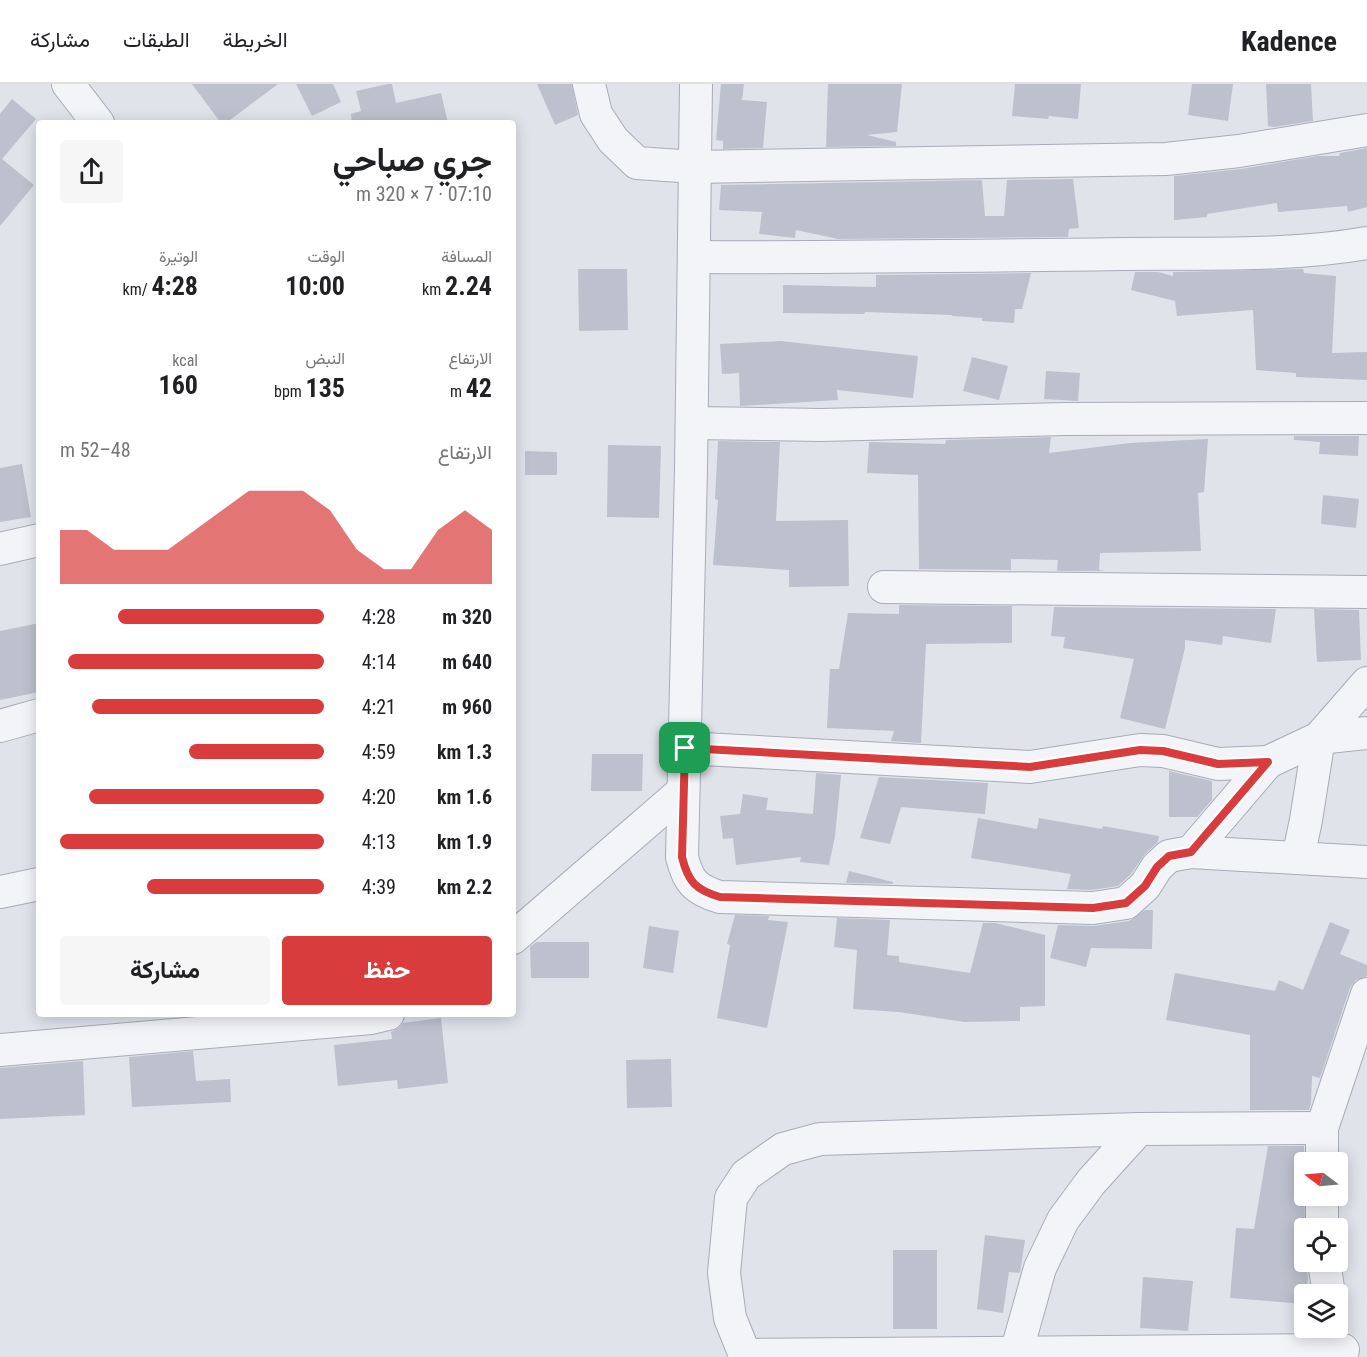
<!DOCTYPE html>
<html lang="ar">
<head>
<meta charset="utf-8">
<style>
  body { margin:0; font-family:"Roboto Condensed",Vazirmatn,sans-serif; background:#f6f6f6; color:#202124; direction:rtl; height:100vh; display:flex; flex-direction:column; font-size:22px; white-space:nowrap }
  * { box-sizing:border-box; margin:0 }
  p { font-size:20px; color:#757577 }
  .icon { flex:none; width:33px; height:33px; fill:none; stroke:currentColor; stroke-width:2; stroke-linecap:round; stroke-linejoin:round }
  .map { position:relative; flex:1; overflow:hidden; direction:ltr }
  .side { position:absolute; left:36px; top:36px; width:480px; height:897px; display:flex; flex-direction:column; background:#fff; border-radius:6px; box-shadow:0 3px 15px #0003; direction:rtl }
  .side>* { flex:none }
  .needle { width:39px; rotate:286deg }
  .controls { position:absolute; left:1294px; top:1068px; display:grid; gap:12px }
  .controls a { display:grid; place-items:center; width:54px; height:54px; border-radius:6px; background:#fff; box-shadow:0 3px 15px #0003; font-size:30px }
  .pin { position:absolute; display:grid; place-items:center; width:51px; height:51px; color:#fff; margin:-26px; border-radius:12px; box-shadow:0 3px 9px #0006 }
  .round { display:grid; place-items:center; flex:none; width:63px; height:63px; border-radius:6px; background:#f6f6f6 }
  .headline { display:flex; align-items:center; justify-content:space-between; height:102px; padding:0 24px }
  h1 { font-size:33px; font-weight:700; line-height:45px }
  .metrics { display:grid; grid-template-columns:repeat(3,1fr); gap:9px; height:102px; padding:6px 24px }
  .metrics div { display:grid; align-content:center }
  .metrics b { font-size:26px; font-weight:700 }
  .metrics small { font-size:16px; font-weight:400 }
  .metrics p { font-size:16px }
  .chart { height:168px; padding:12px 24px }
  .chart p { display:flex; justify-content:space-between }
  .chart svg { width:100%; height:108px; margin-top:6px; fill:#d93c3c; opacity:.7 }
  .cta { display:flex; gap:12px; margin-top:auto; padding:12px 24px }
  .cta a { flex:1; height:69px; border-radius:6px; background:#d93c3c; color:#fff; font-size:24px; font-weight:700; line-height:69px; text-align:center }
  .cta a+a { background:#f6f6f6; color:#202124 }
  ul { padding:0 24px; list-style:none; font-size:20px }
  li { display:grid; grid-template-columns:96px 72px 1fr; align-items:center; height:45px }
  li i { height:15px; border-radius:8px; background:#d93c3c }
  header { display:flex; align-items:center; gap:36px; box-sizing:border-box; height:84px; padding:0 30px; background:#fff; border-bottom:2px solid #e0e0e0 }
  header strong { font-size:28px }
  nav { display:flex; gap:33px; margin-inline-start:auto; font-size:21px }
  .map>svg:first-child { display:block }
  .building { fill:#bdc1ce }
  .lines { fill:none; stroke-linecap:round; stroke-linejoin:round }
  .minor-casing { stroke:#a8acb8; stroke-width:34 }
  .minor { stroke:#f3f4f8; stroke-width:32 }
  .route-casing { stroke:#fff; stroke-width:12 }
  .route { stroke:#d93c3c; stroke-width:8 }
</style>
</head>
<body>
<header>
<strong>Kadence</strong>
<nav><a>الخريطة</a><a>الطبقات</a><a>مشاركة</a></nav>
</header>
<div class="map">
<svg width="1367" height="1273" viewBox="0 0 1367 1273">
  <rect width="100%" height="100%" fill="#e0e3ea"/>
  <g class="building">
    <path d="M192,0h86l-52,39h-5z"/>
    <path d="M296,0h37l8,18 -29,14z"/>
    <path d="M388,0h4l4,19 45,-10 7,30h-96l-1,-9 10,-3 -5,-20z"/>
    <path d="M537,0h35l6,31 -23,10z"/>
    <path d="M721,0h23l-2,16 25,2 -4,46 -40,1v-8l-7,-1z"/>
    <path d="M828,0h74l-5,48 -30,3 29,7v4l-70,1z"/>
    <path d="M1015,0h66l-3,35 -29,-3 -1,3 -36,-3z"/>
    <path d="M1192,0h41l-5,37 -40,-6z"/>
    <path d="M1266,0h45l2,37 -39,6 -6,-1z"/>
    <path d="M12,15l24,20 -34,40 32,26 -34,41v-112z"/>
    <path d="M1367,64v59l-19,5 -1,-6 -69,6 -1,-9 -70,11v3l-33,3v-44l67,-7 77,-13h21l1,-3z"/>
    <path d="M1073,95l6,49 -10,1 -1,8 -230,2 -42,-9 -1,8 -36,-4 3,-22 -43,-2 2,-25 261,-5 3,36h19l3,-36z"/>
    <path d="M578,185h49l1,61 -49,1z"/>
    <path d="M1303,185l1,4 32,3 -4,77 35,-1v28l-71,-3v-4l-40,-3 -3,-60 -76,6 -2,-15 -44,-11 4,-18h23l15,4v-4z"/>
    <path d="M1031,189l-9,36h-7l-1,14 -32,-2v-3l-30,-2v-1l-87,-3 -1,2 -81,-1v-28l93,2v-12z"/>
    <path d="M780,257l138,15 -5,42 -76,-8 1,10 -98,6 -1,-33 -17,1 -2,-30z"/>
    <path d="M972,273l36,9 -9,34 -36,-9z"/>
    <path d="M1046,287l34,2 -2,28 -34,-2z"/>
    <path d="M1294,352h65l-1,20 -39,-2 1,-12 -26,-2z"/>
    <path d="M1051,353l-2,16 81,-10 78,-4 -4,53 -6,1 3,58 -101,2 -1,17 6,1h-48l1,-11 -47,-1v11l-92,-1 -1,-94 -51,-2 2,-31 76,2 1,-4z"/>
    <path d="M718,357l62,1 -4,79 72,-1 1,66 -60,1v-17l-76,-5 5,-65 -3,-1z"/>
    <path d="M608,361l53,1 -2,72 -52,-1z"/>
    <path d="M525,367l32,1v23h-32z"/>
    <path d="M22,380l9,53 -31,5v-54z"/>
    <path d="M1323,411l36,4 -3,29 -35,-4z"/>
    <path d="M899,521l113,1v37l-86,1 -5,99 -30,-2 3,-10 -67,-3 3,-59h9l9,-56 51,1z"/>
    <path d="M1054,523l222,2 -5,34 -48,-7 -1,9 -37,-5v8l-20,81 -45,-11 14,-59 -71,-11 2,-11 -14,-1z"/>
    <path d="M1314,525l45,1 2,50 -44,2z"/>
    <path d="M39,539v69l-39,8v-69z"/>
    <path d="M592,670h51l-1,37h-51z"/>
    <path d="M1169,687l43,10v19l-15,17h-28z"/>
    <path d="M816,689l25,2 -6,61 -6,29 -29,-3 1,-5 -65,8 -3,-27 -10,1 -3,-23 20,-2 3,-20 25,4 -2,12 47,4z"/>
    <path d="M879,693l109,6 -3,31 -84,-7 -11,37 -30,-6z"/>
    <path d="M978,734l59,11 2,-11 63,11 1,-3 56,10 -1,6 -13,12 -14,20 -13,12 -26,4 -25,-1 4,-15 -100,-16z"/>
    <path d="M849,787l44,11v2l-47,-1z"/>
    <path d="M1145,826h8l-1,39 -61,-1 -5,19 -36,-9 8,-33 35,1 36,-5z"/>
    <path d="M735,831l34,1 -1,4 20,2 -21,106 -50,-10 13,-73 -3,-1z"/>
    <path d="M837,834l53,2 -3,35 12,1v6l71,11 13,-50h12l50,12v71l-25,1v14l-56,1 -65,-10 -46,-3 4,-59 -23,-3z"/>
    <path d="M1330,838l20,8 -10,24 27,11v11l-11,4 -6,8 -30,90 -8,-2 -1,27 -2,7h-59v-75l-84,-15 9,-47 100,18 4,-11 24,10z"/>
    <path d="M649,842l30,5 -6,42 -30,-5z"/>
    <path d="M536,858h53v36h-58l-1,-31z"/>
    <path d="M441,934l7,65 -50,6 -1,-9 -59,6 -4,-41 58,-6 -1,-7 9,-5 3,-4z"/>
    <path d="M193,967l3,30 34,-2 1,23 -99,5 -3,-50z"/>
    <path d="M671,975l1,48 -45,1 -1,-48z"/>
    <path d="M83,977l2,54 -85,4v-51z"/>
    <path d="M1268,1062h36l1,85 -3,31h4l2,16 -3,26 -75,-6 6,-70 18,1z"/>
    <path d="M985,1151l40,5 -5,33 -11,-1 -6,41 -26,-4z"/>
    <rect x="893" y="1166" width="44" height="79"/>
    <path d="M1143,1193l50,4 -5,50 -48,-3z"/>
  </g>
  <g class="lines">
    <defs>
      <g id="minor">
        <path d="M68,0l30,39"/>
        <path d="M589,0l7,30 17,26 24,23 58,4 471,-8 73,-8 128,-21"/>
        <path d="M696,0l-5,385 -9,388c6,25 14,33 38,40l373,11 33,-5 19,-17 12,-19 12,-11 22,-4 176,10"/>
        <path d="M694,173c142,1 285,-1 428,-3 81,-1 165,3 245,-11"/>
        <path d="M692,339l129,2 244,-6 302,-1"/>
        <path d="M0,465l39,-9"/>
        <path d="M884,503l483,5"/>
        <path d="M0,642l39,-11"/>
        <path d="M685,664l345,19 110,-17 23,1 55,13 50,-2 51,-24 48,-5"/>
        <path d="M1191,768l77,-90"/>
        <path d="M1298,774l8,-38 13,-82 48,-55"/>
        <path d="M0,808l39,-8"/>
        <path d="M513,854l170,-147"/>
        <path d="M0,966l371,-32 17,-4"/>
        <path d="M1322,1078v-34l45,-134"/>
        <path d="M1322,1112v32"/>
        <path d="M1324,1178l5,32"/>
        <path d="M745,1271l-15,-37 -6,-45 7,-75 15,-23 37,-26 37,-10 319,-10"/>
        <path d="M745,1273v-2l598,-5"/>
        <path d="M1015,1273l25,-89 23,-48 28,-38 48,-53 183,-1"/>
      </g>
    </defs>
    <use href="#minor" class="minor-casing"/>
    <use href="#minor" class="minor"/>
  </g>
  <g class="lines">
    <defs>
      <path id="route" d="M685,664l345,19 110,-17 23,1 55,13 50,-2 -77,90 -22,4 -12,11 -12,19 -19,17 -33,5 -373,-11c-24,-7 -32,-15 -38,-40z"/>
    </defs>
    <use href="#route" class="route-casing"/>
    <use href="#route" class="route"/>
  </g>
</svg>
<div class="controls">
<a><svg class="needle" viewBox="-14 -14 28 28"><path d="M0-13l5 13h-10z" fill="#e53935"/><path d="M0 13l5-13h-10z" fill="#757577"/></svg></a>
<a><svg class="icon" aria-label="locate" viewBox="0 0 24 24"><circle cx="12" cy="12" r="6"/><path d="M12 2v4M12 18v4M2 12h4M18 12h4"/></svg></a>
<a><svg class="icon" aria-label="layers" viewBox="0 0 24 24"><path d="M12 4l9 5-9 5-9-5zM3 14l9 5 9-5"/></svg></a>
</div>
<div class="pin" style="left:685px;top:664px;background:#1e9e55"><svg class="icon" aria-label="arrive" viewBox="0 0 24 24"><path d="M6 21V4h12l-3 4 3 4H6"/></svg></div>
<section class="side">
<div class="headline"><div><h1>جري صباحي</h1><p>07:10 · 7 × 320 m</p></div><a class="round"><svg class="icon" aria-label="share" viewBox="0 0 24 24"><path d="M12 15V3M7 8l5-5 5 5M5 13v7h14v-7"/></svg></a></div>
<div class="metrics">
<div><p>المسافة</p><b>2.24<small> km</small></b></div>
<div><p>الوقت</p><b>10:00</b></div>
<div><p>الوتيرة</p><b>4:28<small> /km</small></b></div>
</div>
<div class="metrics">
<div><p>الارتفاع</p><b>42<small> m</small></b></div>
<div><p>النبض</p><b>135<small> bpm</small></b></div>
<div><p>kcal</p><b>160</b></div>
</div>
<div class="chart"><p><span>الارتفاع</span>48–52 m</p>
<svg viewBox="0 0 160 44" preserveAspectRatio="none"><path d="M0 44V22L10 22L20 30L30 30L40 30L50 22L60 14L70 6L80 6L90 6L100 14L110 30L120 38L130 38L140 22L150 14L160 22V44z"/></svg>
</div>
<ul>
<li><b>320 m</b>4:28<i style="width:78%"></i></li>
<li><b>640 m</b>4:14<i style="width:97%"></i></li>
<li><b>960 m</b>4:21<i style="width:88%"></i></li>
<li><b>1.3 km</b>4:59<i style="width:51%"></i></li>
<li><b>1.6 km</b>4:20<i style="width:89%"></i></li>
<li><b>1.9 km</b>4:13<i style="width:100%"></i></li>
<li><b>2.2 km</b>4:39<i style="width:67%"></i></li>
</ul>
<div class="cta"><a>حفظ</a><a>مشاركة</a></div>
</section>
</div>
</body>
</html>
